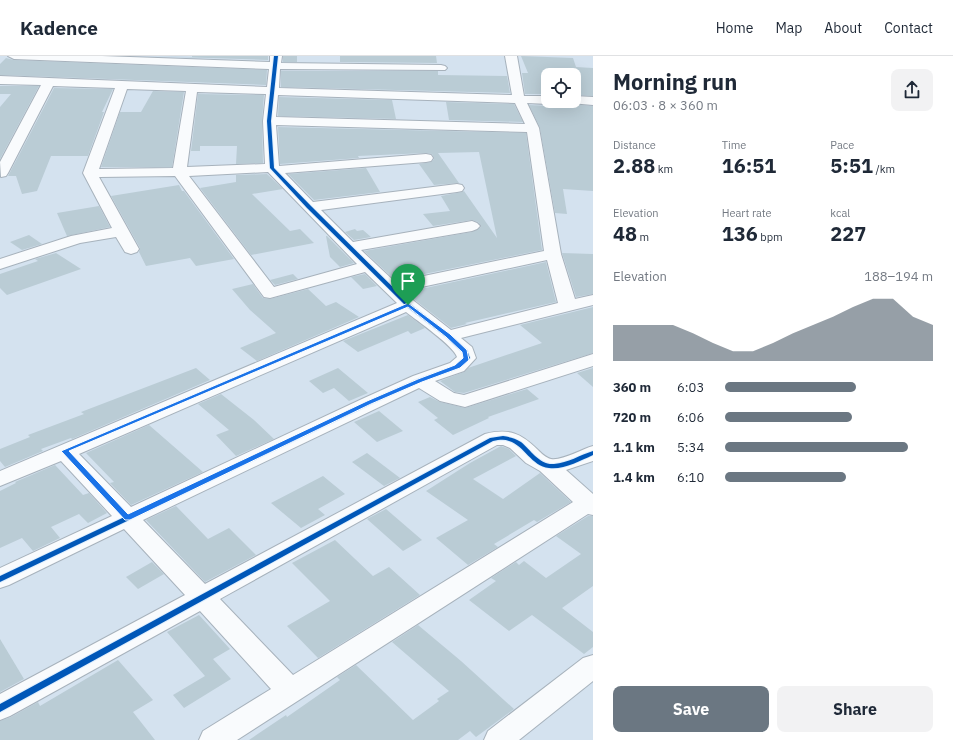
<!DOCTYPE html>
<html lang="en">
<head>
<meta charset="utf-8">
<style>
  body { margin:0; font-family:"IBM Plex Sans",sans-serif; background:#f2f2f3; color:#1f2937; height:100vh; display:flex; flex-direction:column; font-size:15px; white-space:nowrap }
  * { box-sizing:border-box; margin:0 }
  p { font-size:13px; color:#747a83 }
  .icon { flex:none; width:22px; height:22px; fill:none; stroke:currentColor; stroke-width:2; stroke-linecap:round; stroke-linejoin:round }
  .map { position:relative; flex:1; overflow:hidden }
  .drawer { display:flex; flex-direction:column; background:#fff; width:360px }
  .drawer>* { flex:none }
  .buttons { position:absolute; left:541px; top:12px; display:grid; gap:8px }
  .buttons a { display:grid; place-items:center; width:40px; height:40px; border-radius:8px; background:#fff; box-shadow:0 4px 16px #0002; font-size:20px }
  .pin { position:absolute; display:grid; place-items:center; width:34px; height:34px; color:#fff; margin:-41px -17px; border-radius:50% 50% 50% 0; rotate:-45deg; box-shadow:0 0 4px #0007 }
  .pin .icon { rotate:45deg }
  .round { display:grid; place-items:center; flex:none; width:42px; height:42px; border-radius:8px; background:#f2f2f3 }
  .overview { display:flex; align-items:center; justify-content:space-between; height:68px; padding:0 20px }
  h1 { font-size:22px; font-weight:700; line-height:30px }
  .metrics { display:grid; grid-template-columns:repeat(3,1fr); gap:6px; height:68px; padding:4px 20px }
  .metrics div { display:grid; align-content:center }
  .metrics b { font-size:20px; font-weight:700 }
  .metrics small { font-size:11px; font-weight:400 }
  .metrics p { font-size:11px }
  .chart { height:112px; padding:8px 20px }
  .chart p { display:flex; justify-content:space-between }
  .chart svg { width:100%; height:72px; margin-top:4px; fill:#6b7782; opacity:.7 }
  .button { display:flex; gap:8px; margin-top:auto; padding:8px 20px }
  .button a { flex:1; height:46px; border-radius:8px; background:#6b7782; color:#fff; font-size:16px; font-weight:700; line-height:46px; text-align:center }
  .button a+a { background:#f2f2f3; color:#1f2937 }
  ul { padding:0 20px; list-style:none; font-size:13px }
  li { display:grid; grid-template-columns:64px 48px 1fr; align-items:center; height:30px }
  li i { height:10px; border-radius:5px; background:#6b7782 }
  header { display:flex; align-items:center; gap:24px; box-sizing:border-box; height:56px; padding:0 20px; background:#fff; border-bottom:1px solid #e0e1e3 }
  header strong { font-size:19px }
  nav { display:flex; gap:22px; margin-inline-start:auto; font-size:14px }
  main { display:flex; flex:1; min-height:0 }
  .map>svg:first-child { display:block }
  .building { fill:#baccd5 }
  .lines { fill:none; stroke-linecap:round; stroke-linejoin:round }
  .minor-casing { stroke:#a7b2bc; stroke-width:2 }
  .minor { fill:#f9fbfd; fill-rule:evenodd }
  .cycleway-casing { stroke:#dfeffe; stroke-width:2 }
  .cycleway { fill:#0057b8; fill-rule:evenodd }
  .route { fill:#1a73e8; stroke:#fff; fill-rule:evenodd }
</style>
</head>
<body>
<header>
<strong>Kadence</strong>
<nav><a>Home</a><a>Map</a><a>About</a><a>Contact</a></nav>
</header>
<main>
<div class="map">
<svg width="593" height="684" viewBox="0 0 593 684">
  <rect width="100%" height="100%" fill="#d4e2ef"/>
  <g class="building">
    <path d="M144,0l48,1v-1h76v4z"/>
    <rect x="283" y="0" width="14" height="6"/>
    <path d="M340,0h96l1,7 -97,-1z"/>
    <path d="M521,0l52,2 3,9 17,1v28l-19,-1v-20h-26v19h-23l-3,-21h6z"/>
    <path d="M6,2l8,2 253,10 -1,15 -266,-10v-11z"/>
    <path d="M281,15h157v4l69,1 3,17 -229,-6z"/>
    <path d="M0,30h39l-39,73v-52l11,-13h-11z"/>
    <path d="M54,32l59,1 -11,23h2l-16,44h-37l-14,35 -15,3 -6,-18h-8z"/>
    <path d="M153,35l31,1 -12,75h-71l19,-55h21z"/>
    <path d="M198,38l66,1 -2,26 1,42 -27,1 1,-18h-37v5h-9z"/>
    <path d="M279,41l113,3 4,19 -118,-3z"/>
    <path d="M554,45h14l2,3 23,2v85l-30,-2 4,25 -12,-1 -15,-85 -11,-23 19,1z"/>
    <path d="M446,46l68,2 9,18 -74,-2z"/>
    <path d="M278,71l248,6 16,117 -147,30 -31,-29 108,-19 9,-5 -3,-5 -6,-2 -39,6 -10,-12 27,-3 -9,-15 21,-4 2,-1 33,47 -18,-86 -41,1 21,30 -25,2 -15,-21 12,-2 3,-3 -2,-5 -6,-1 -68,3 1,2 -79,6z"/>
    <path d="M366,112l14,24 -66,8 -26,-26z"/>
    <path d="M267,118l16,15 -31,5 38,37 10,-2 14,14 -63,12 -51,-67 36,-6v-7z"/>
    <path d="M179,129l3,6h2l50,68 -38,7 -6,-8 -44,8 -7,-14 1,-4 -29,-52z"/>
    <path d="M99,150l11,21 -43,9 -10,-23z"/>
    <path d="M355,173l2,2 6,-1 8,7 -17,3 -9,-8z"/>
    <path d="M29,179l13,9 -20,6 -12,-8z"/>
    <path d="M326,180h1l27,27 -14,4 -10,-10z"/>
    <path d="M56,197l25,16 -74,26 -7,-7v-14l38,-13 -3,-2z"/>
    <path d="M562,197l31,1v40l-17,3z"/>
    <path d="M546,206l10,40 -91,21 2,1 -16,4 -36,-28 -8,-8z"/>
    <path d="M293,218l5,5 -23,6 -5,-5z"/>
    <path d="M365,218l12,12 -14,3 -12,-12z"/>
    <path d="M253,228l10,14 7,1 38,-10 18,17 10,-4 23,15 -102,44 -17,-13 36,-15 -26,-23 -18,-21z"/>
    <path d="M593,251v46l-129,40 -9,-1 -15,-11 24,-9 4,-4 74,-25 -22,-18z"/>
    <path d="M408,259l17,13 -14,6 -3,-3 -50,21 -15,-11z"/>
    <path d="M196,312l14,12 -138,59 -1,-1 -30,11 2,2 -38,16 -5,-6v-12l30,-12 -2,-2 56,-21 -3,-2z"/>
    <path d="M338,312l30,25 -19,8 -15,-13 -11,5 -14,-12z"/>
    <path d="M593,312v19l-16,-14z"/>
    <path d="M527,333l12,10 -51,18 1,1 -36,17 -19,-15 4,-2 -20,-16 12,-5 10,5 25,6z"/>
    <path d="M221,338l33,26 20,19 -38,17 -20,-21 13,-5 -31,-26z"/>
    <path d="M379,355l24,20 -26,11 -23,-20z"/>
    <path d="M149,369l54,47 -72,33 -21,-22 4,-1 -28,-29z"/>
    <path d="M501,390l8,3 7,7 -43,23 30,20 37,-26 31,29 -34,20 -3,-2 -40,24 4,3 -30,18 -32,-27 32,-18 -42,-29 44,-28z"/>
    <path d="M367,397l33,25 -16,8 -32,-24z"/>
    <path d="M55,409l28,30 6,-2 18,20 -19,10 -9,-9 -28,13 9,11 -27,13 -11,-13 -22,10v-57l16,-8 -1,-1z"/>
    <path d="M323,420l22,18 -27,15 7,6 -24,13 -30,-25z"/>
    <path d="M176,450l32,33 21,-11 27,27 -51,27 -59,-62z"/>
    <path d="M386,453l36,31 -19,11 -36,-32z"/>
    <path d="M588,460h5v70l-31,22 31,24v15l-9,7 -52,-39 -23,16 -40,-31 27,-19 -5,-3 25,-16 3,3 5,-4 22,17 35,-24 -25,-18z"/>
    <path d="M335,484l38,36 16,-9 31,28 -102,63 -31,-32 43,-25 -38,-38z"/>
    <path d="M152,506l12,12 -26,15 -12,-12z"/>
    <path d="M199,559l31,34 -17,10 18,20 -47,29 -11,-13 32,-19 -38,-44z"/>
    <path d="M418,569l43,36 53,48 -38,28 -6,-6 -12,9h-209l37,-25 1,2 53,-37 -3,-3 19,-12 57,55 26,-19 -2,-2 12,-8 -57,-49z"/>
    <path d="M0,583l24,40 -24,13z"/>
    <path d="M118,604l35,40 -20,12 22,28h-155v-19l11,-4 27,-15 2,4z"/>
  </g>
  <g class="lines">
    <defs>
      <g id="minor">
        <path d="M8,0h94l168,6v-6h12l-1,7 160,2 4,1 2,2 -2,2 -165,-1 -1,19 233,7 -7,-39h12l7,40h24v5h5l-5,3 -21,-1 12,25 22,126 14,45 18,-4v10l-132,33 11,9 4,11 -12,13 -29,10 19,12 10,2 129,-41v12l-128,41 -25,-6 -21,-13 -276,132 62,64 280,-150c24,-6 36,-1 53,16 3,3 8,8 13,9 11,2 31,-10 42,-13v15l-27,9 27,24v21l-5,-1 -351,226h-38l4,-9 68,-42 -71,-78 -190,105 -10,4v-26l185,-99 -61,-66 -115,56 -9,3v-20l112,-52 -51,-55 -61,25v-15l397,-168 -32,-31 -95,26 -6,-1 -89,-121 -76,1 40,72 -2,3 -6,2 -6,-2 -9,-15 -36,6 -80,26v-10l71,-23 41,-8 -29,-55 32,-85 -62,-2 -45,87 -2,3 -5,1 -1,-15 41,-77 -41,-1v-8l267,11 2,-18 -255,-10zM127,33l59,2 -13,77 -74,1zM197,36l69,2 -3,27 2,43 -78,3zM278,39l237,8 10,21 -249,-7zM276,69l251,7 17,119 -149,31 -34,-32 111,-19 5,-2 3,-3 -3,-3 -5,-2 -119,21 -32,-32 136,-18 5,-1 2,-3 -2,-3 -5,-1 -144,18 -28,-29 141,-11 5,-1 2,-3 -2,-3 -5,-1 -147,12zM268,116l89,92 -83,23 -85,-111zM547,204l11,43 -107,27 -37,-29 -11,-10zM406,256c10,8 48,34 51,45l-7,6 -37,13 -51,23 -231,108 -52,-53zM497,389h6l7,3 16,15 14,8 33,31 -280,173 -73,-76z"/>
        <path d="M574,40l19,1v8l-23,-2 -1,-2h5z"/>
        <path d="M593,599v26l-74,59h-35l4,-9 95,-73z"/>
      </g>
    </defs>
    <use href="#minor" class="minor-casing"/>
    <use href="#minor" class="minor"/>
    <defs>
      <g id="cycleway">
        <path d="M274,0h4l-7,65 3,47 37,38 99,98 40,31 17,15 3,8 -11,10 -37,13 -51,23 -371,178v-6l367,-174 51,-23 37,-13 9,-8 -2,-6 -16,-15 -40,-31 -99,-98 -37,-40 -3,-47z"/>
        <path d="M503,380c6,1 12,2 18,6 10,8 18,23 33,22 14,-1 26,-9 39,-13v4c-13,6 -30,15 -44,13 -18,-2 -24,-22 -40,-27 -5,-2 -10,-1 -16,0l-493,271v-8l490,-266z"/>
      </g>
    </defs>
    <use href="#cycleway" class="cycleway-casing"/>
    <use href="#cycleway" class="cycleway"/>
  </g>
  <path class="route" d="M408,247l42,31 17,16 2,10 -9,8 -38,14 -51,22 -241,116h-5l-64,-69zM408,251l38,30 16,15 1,6 -8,7 -37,14 -51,22 -239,113 -59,-63z"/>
</svg>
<div class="buttons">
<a><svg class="icon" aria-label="locate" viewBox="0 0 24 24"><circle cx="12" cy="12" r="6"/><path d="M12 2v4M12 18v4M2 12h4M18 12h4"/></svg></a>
</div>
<div class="pin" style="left:408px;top:249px;background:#1e9e55"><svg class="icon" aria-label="arrive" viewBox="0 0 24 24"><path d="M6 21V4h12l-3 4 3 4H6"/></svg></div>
</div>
<section class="drawer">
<div class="overview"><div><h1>Morning run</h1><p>06:03 · 8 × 360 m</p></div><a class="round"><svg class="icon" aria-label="share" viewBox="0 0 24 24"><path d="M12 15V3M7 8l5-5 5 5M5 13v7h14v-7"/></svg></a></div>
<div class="metrics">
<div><p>Distance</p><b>2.88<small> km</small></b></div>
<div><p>Time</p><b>16:51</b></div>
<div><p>Pace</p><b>5:51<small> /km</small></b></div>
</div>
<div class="metrics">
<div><p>Elevation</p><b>48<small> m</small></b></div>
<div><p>Heart rate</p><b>136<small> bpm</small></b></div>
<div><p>kcal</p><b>227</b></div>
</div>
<div class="chart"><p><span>Elevation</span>188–194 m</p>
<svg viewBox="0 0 160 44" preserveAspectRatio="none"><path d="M0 44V22L10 22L20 22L30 22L40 27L50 33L60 38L70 38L80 33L90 27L100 22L110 17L120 11L130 6L140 6L150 17L160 22V44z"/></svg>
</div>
<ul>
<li><b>360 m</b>6:03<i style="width:63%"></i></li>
<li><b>720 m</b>6:06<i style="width:61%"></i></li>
<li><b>1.1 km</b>5:34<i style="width:88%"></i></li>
<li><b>1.4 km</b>6:10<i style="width:58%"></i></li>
</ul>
<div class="button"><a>Save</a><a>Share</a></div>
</section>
</main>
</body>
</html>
